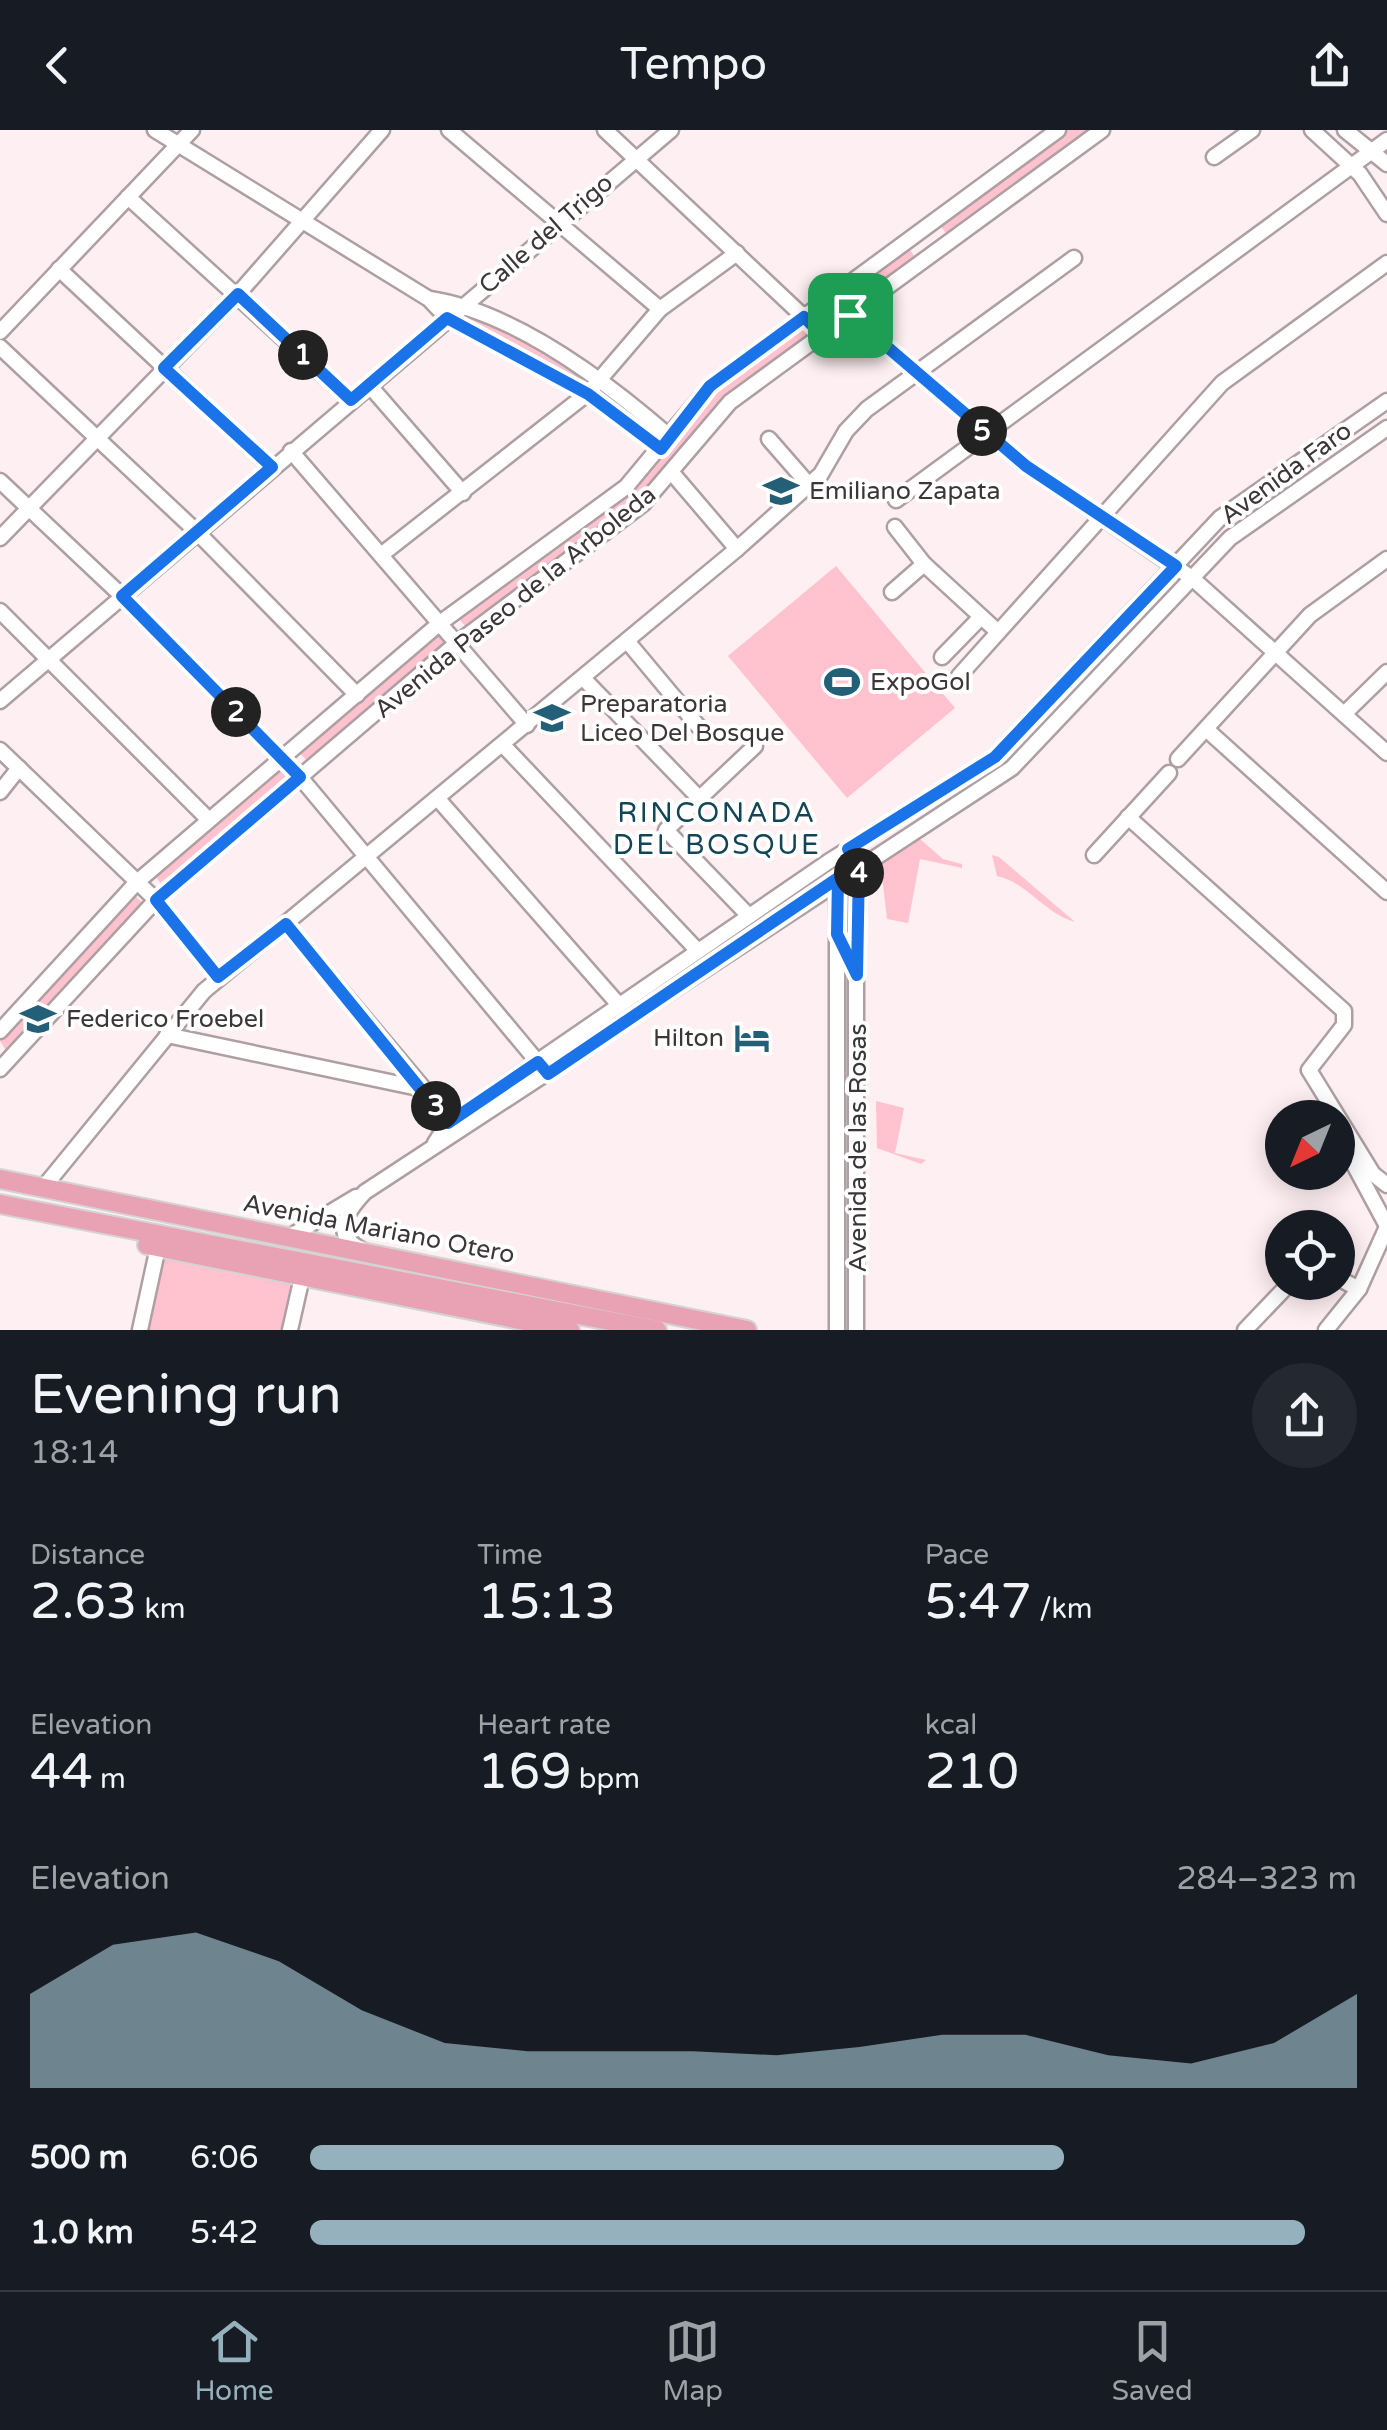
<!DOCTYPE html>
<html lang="en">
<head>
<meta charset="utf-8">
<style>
  body { margin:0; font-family:"Varela Round",sans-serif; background:#242831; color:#f1f3f6; height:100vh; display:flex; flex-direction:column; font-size:38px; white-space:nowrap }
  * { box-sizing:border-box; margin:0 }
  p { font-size:32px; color:#9ea1a6 }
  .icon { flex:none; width:55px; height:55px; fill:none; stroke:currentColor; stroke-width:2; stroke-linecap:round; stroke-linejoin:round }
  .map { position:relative; height:1200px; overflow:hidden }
  .side { display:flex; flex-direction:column; background:#171b24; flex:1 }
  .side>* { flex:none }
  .needle { width:65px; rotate:223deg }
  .buttons { position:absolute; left:1265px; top:970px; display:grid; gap:20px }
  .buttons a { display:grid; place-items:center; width:90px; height:90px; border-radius:50%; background:#171b24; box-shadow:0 5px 25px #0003; font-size:50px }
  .pin { position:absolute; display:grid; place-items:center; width:85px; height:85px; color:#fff; margin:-42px; border-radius:20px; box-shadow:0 5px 15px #0006 }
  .km { position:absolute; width:50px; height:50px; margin:-25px; border-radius:50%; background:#222; color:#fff; font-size:28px; line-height:50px; text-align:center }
  .round { display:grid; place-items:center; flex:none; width:105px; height:105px; border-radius:52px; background:#242831 }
  .head { display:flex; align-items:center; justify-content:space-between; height:170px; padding:0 30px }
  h1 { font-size:55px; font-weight:600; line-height:75px }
  .metrics { display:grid; grid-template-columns:repeat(3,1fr); gap:15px; height:170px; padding:10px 30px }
  .metrics div { display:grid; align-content:center }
  .metrics b { font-size:50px; font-weight:600 }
  .metrics small { font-size:28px; font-weight:400 }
  .metrics p { font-size:28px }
  .chart { height:280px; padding:20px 30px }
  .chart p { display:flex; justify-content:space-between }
  .chart svg { width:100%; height:180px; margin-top:10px; fill:#94b1bd; opacity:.7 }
  ul { padding:0 30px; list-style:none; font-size:32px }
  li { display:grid; grid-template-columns:160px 120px 1fr; align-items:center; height:75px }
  li i { height:25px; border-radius:12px; background:#94b1bd }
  header { display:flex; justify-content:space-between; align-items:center; height:130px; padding:0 30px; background:#171b24; font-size:45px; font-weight:600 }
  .dock { display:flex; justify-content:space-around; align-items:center; height:140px; border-top:2px solid #363941; background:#171b24; font-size:28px; color:#9ea1a6 }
  .dock a { display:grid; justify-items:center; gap:5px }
  .dock .current { color:#94b1bd }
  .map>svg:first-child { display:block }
  .green { fill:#ffc2ce }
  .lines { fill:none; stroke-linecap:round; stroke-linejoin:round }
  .minor-casing { stroke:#ad9fa2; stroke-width:19 }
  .major-casing { stroke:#d4d3d3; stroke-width:22 }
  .minor { stroke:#fff; stroke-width:14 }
  .major { stroke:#e9a1b4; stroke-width:18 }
  .route-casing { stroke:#fff; stroke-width:20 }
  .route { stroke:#1a73e8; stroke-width:12 }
  .labels { text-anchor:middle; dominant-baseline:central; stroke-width:8; stroke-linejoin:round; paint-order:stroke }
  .street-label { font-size:25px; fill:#3c3637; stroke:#fff }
  .poi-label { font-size:25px; fill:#3c3637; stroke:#fff; text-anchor:start }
  .neighbourhood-label { font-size:28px; letter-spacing:2.5px; fill:#144557; stroke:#fff }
</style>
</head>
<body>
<header><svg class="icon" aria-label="back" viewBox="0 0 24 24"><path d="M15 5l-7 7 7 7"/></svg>Tempo<svg class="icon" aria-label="share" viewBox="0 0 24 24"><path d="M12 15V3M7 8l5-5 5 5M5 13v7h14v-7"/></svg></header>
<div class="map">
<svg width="1387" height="1200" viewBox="0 0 1387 1200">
  <rect width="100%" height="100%" fill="#feeff2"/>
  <g class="green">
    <path d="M1067,0h26l-145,106 -9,-12z"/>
    <path d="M908,117l9,13 -88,65 -11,-11z"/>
    <path d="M471,183l115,62 -4,8 -115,-63z"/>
    <path d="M803,194l11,11 -88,64 -82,99 -178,129 -7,-8 180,-137 76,-94z"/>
    <path d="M836,436l119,142 -108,90 -119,-142z"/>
    <path d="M439,503l8,9 -140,119 -8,-9z"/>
    <path d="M282,637l8,10 -127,109 -8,-10z"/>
    <path d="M920,709l23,20 19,5v4l-42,-9 -12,64 -21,-4 -5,-43 -8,-11z"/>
    <path d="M992,725l7,2 76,65c-31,-9 -47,-39 -78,-46z"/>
    <path d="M134,765l9,8 -136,149 -7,-11z"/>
    <path d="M876,971l28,7 -9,45 31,7 -5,4 -44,-16z"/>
    <path d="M163,1124l132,26 -13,50h-135z"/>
  </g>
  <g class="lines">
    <defs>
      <g id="minor">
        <path d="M155,0l274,169 18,19 141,75 73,56"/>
        <path d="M449,0l211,179"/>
        <path d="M605,0l218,205"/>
        <path d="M1312,0l48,44 27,40"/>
        <path d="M1345,0l42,34"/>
        <path d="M1214,27l38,-27"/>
        <path d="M128,67l223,203"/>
        <path d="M59,139l212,198"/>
        <path d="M430,169c84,13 177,83 240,138"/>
        <path d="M850,185l176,151 166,112 195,175"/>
        <path d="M0,202l192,-202"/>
        <path d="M0,217l197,185 160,163"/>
        <path d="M369,255l94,108"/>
        <path d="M769,309l41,47"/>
        <path d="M291,321l236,274"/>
        <path d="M673,344l64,75"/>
        <path d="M0,351l122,115 178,181 241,289"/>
        <path d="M896,370l491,-360"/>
        <path d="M895,397l29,37 74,68"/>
        <path d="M0,408l238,-244 144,-164"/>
        <path d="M381,425l207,-162 72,-84 77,-56"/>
        <path d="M892,462l32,-28"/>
        <path d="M0,481l209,209"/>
        <path d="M627,511l71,85"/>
        <path d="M942,527l39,-40"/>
        <path d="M959,546l263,-293 165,-120"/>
        <path d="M583,548l116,120"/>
        <path d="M0,571l671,-571"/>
        <path d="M1344,584l43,-42"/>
        <path d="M1206,599l181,163"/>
        <path d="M503,615l195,206"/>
        <path d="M0,620l156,150 62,77"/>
        <path d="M1178,629l132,-144 77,-56"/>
        <path d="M0,662l19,-24"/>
        <path d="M438,669l181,206"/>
        <path d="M1128,687l216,194v14l-35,45 64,104 14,11"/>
        <path d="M1094,725l75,-82"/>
        <path d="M837,745v455"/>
        <path d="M749,786l-83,-86 89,-84"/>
        <path d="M285,794l139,165 27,38"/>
        <path d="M0,901l137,-149 303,-259 186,-136 84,-101 348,-256"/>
        <path d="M167,905l256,54"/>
        <path d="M0,939l156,-169 301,-257 186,-139 87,-102 372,-272"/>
        <path d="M1338,1005l49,91"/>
        <path d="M435,1013l13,-20 380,-261 167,-105 225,-239 167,-117"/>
        <path d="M43,1058l161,-197 533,-442 84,-75 25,-43 21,-22 207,-151"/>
        <path d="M291,1106l65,-39"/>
        <path d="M364,1121c-34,-16 -18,-39 1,-59l647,-424 218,-230 157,-110"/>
        <path d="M1338,1148l21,11"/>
        <path d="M140,1200l18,-83"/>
        <path d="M290,1200l12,-53"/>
        <path d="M856,1200v-468"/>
        <path d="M1245,1200l46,-48"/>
        <path d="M1326,1200l33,-41 28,-62"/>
      </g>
      <g id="major">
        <path d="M0,1049l747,151"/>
        <path d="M0,1074l657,126"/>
        <path d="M147,1115l423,85"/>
      </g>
    </defs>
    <use href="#minor" class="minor-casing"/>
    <use href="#major" class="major-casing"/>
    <use href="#minor" class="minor"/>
    <use href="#major" class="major"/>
  </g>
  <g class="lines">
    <defs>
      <path id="route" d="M238,164l113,106 96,-82 141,76 73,55 49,-63 94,-69 18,18 28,-20 176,151 150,100 -181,191 -147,92 11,16 -2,110 -20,-41 1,-56 -290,196 -10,-12 -90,61 -162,-199 -68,53 -62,-77 144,-123 -178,-181 150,-129 -108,-99z"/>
    </defs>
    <use href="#route" class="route-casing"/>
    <use href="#route" class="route"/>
  </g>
  <defs>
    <symbol id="school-bare" viewBox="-9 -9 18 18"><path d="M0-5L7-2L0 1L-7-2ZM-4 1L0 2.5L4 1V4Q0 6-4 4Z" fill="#236077" stroke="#fff" stroke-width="2.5" paint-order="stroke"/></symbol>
    <symbol id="stadium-bare" viewBox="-9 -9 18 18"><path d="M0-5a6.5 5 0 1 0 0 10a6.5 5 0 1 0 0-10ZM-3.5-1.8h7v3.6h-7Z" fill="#236077" stroke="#fff" stroke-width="2.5" paint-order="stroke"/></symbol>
    <symbol id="university-bare" viewBox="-9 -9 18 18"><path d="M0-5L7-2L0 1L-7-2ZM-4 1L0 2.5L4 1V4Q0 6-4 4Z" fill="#236077" stroke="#fff" stroke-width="2.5" paint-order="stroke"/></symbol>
    <symbol id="hotel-bare" viewBox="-9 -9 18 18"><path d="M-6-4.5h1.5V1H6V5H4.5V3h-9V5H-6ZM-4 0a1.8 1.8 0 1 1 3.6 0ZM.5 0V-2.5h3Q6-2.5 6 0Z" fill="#236077" stroke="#fff" stroke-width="2.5" paint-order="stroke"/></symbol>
  </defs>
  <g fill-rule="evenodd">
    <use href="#school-bare" x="756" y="336" width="50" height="50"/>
    <use href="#stadium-bare" x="817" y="527" width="50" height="50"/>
    <use href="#university-bare" x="527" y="563" width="50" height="50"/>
    <use href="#school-bare" x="13" y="864" width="50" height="50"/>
    <use href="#hotel-bare" x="727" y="883" width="50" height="50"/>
  </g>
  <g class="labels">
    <g class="street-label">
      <text transform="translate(546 104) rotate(-41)">Calle del Trigo</text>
      <text transform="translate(1286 343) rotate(-36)">Avenida Faro</text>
      <text transform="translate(515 472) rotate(-39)">Avenida Paseo de la Arboleda</text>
      <text transform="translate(858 1018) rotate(-90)">Avenida de las Rosas</text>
      <text transform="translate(379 1099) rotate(11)">Avenida Mariano Otero</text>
    </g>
    <g class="poi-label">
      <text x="809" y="361">Emiliano Zapata</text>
      <text x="870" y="552">ExpoGol</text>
      <text x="580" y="574">Preparatoria<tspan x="580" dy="29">Liceo Del Bosque</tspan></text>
      <text x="66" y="889">Federico Froebel</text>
      <text x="724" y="908" text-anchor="end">Hilton</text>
    </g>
    <g class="neighbourhood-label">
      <text x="717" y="683">RINCONADA<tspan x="717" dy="32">DEL BOSQUE</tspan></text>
    </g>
  </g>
</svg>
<div class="buttons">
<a><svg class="needle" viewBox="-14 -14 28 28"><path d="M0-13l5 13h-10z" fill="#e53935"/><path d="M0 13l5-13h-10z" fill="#9ea1a6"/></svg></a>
<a><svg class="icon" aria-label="locate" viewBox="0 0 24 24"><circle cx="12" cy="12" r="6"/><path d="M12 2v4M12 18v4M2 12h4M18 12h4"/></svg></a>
</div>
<div class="pin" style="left:850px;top:185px;background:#1e9e55"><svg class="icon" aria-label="arrive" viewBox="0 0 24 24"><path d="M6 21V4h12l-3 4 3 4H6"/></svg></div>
<b class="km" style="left:303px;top:225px">1</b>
<b class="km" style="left:236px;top:582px">2</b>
<b class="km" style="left:436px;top:976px">3</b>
<b class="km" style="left:859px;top:743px">4</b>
<b class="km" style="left:982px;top:301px">5</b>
</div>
<section class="side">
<div class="head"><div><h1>Evening run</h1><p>18:14</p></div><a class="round"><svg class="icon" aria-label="share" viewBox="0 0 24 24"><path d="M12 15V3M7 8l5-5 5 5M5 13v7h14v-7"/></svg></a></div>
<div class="metrics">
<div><p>Distance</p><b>2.63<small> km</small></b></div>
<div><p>Time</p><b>15:13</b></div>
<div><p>Pace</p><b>5:47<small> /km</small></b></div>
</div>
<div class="metrics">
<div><p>Elevation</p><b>44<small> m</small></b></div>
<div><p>Heart rate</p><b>169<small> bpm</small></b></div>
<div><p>kcal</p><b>210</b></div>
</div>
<div class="chart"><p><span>Elevation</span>284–323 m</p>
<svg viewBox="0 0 160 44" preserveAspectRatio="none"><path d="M0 44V21L10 9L20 6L30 13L40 25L50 33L60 35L70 35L80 35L90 36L100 34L110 31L120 31L130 36L140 38L150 33L160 21V44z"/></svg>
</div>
<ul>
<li><b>500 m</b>6:06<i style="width:72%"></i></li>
<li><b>1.0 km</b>5:42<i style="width:95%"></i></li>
</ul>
</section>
<nav class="dock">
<a class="current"><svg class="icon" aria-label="home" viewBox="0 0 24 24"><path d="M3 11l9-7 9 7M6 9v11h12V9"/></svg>Home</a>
<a><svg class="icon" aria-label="map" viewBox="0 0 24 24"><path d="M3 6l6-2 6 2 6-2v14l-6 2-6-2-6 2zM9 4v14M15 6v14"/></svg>Map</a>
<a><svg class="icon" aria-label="saved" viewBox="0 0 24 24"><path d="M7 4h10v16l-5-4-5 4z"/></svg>Saved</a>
</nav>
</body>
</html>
